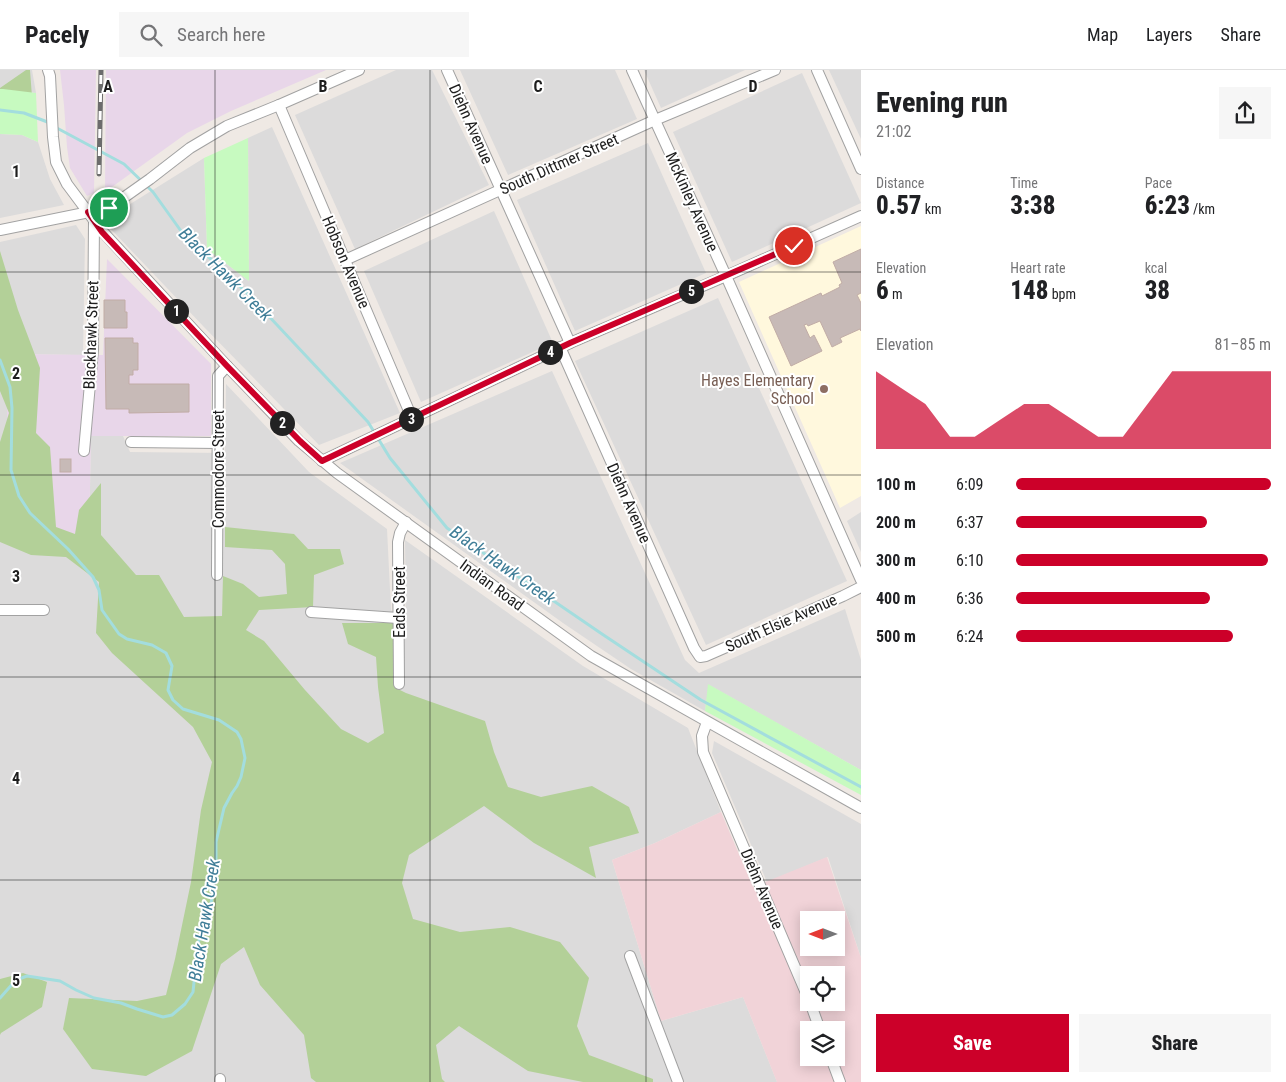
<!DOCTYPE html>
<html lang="en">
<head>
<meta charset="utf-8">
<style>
  body { margin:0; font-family:"Roboto Condensed",sans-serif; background:#f6f6f6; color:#202124; height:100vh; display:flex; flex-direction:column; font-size:19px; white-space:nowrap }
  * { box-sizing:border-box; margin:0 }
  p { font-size:16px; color:#757577 }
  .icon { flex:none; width:28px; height:28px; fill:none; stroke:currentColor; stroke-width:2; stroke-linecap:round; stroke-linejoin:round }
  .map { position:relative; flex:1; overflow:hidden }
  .drawer { display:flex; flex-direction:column; background:#fff; width:425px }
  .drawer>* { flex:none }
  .needle { width:32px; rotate:270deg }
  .buttons { position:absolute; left:800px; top:841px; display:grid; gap:10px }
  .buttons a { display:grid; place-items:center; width:45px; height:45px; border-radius:0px; background:#fff; box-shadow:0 2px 12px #0003; font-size:25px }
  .pin { position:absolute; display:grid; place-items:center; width:42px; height:42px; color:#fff; margin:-21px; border:2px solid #fff; border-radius:50%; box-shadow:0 1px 5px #0007 }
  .km { position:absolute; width:25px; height:25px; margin:-12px; border-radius:50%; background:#222; color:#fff; font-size:14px; line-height:25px; text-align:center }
  .round { display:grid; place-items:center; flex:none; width:52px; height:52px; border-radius:0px; background:#f6f6f6 }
  .summary { display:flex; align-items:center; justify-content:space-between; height:85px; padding:0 15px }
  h1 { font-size:28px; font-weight:800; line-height:38px }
  .figures { display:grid; grid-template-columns:repeat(3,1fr); gap:8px; height:85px; padding:5px 15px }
  .figures div { display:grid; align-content:center }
  .figures b { font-size:25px; font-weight:800 }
  .figures small { font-size:14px; font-weight:400 }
  .figures p { font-size:14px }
  .chart { height:140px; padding:10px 15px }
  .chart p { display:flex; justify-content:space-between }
  .chart svg { width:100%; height:90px; margin-top:5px; fill:#cc0029; opacity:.7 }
  .button { display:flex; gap:10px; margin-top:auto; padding:10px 15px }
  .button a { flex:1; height:58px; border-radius:0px; background:#cc0029; color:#fff; font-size:20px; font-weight:800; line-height:58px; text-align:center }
  .button a+a { background:#f6f6f6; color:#202124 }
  ul { padding:0 15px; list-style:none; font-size:16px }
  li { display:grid; grid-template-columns:80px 60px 1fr; align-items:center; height:38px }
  li i { height:12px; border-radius:6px; background:#cc0029 }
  header { display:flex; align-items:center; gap:30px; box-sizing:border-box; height:70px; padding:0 25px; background:#fff; border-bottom:1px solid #e0e0e0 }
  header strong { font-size:24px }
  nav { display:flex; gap:28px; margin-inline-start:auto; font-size:18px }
  .search { width:350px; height:45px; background:#f6f6f6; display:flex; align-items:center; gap:12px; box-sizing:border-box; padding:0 18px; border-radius:0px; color:#757577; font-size:19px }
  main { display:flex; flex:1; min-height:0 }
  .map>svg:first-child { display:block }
  .residential { fill:#dcdbdb }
  .commercial { fill:#f1d3d8; fill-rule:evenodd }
  .industrial { fill:#e8d6e9 }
  .education { fill:#fff8dd }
  .forest { fill:#b3d098 }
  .park { fill:#c7fac0 }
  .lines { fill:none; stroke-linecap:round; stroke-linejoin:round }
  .stream { stroke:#a3ddde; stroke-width:3 }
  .building { fill:#c7bab7; stroke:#c1aca6 }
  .minor-casing { stroke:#a2a2a2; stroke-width:12 }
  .minor { stroke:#fff; stroke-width:10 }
  .rail-casing { stroke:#6c6c6c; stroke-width:5 }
  .rail { stroke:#fff; stroke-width:3; stroke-dasharray:9; stroke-linecap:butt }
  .route-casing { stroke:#fff; stroke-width:10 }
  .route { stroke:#cc0029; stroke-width:6 }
  .grid { fill:none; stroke:#1e1e1e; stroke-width:1; stroke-opacity:0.55 }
  .education-dot { fill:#8d6e63; stroke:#fff; stroke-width:2 }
  .labels { text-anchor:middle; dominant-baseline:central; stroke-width:4; stroke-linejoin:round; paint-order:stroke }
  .street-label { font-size:16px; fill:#1e1e1e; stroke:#fff }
  .education-label { font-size:16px; fill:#785e54; stroke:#fff; text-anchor:end }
  .water-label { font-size:18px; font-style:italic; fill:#407e98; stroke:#fff }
  .grid-label { font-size:16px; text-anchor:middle; font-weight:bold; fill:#1e1e1e; stroke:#fff; stroke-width:4; stroke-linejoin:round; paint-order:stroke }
</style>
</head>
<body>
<header>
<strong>Pacely</strong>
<div class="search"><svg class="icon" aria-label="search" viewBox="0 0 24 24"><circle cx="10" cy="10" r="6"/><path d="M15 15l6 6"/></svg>Search here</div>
<nav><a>Map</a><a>Layers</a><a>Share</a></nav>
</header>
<main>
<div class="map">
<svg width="861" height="1012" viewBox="0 0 861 1012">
  <rect width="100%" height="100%" fill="#efe9e4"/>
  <g class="residential">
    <path d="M0,0h32l4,23 -33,-4h-3z"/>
    <path d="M396,0h36l57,115 -134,64 -60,-134z"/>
    <path d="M460,0h155l22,49 -129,56z"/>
    <path d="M644,0h101l-84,38z"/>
    <path d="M829,0h32v69z"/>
    <path d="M802,3l59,130 -129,59 -59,-130z"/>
    <path d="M272,57l128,286 -81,32 -115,-118 -96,-101 3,-10 93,-58 3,91 42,32 -1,-143z"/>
    <path d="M0,64l22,1 16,7 12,37 14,26 -64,13z"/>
    <path d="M648,73l58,130 -131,58 -58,-131z"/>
    <path d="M494,141l59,132 -132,59 -57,-131z"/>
    <path d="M76,155l9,14 -2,116 -75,-1 81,185 2,-103h32l7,16 95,1 1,-69 83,88 78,57 4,81 15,12 -1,-82 178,126 105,62 33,84 -66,31 -43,17 49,161 82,-24 34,85h-777v-840z"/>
    <path d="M718,228l129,283 -141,64 -131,-284z"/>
    <path d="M552,301l133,289 14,13 146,-64 16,51v110l-152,-85 -4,26 -74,-42 -68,-46 -223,-160z"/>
    <path d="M861,442v40l-14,-31z"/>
    <path d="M714,671l147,83v134l-33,-101 -61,25 -55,-129z"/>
  </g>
  <path class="commercial" d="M721,742l32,75 74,-30 34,101v124h-84l-34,-85 -82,24 -49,-161 43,-17zM809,850h27v28h-27zM809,905h27v27h-27zM809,960h27v28h-27z"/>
  <g class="industrial">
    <path d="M60,0h36l-2,123 -7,3 -17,-28 -3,-21 -3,-42z"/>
    <path d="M106,0h220l-95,41 -44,22 -82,59z"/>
    <path d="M107,189l104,105v72h-120l-2,103 -84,-1 3,-184 95,1z"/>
  </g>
  <path class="education" d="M861,156v270l-21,12 -101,-226z"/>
  <g class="forest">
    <path d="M26,0h4l5,67 -30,-6 -5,3v-46z"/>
    <path d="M0,181l18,59 22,58 -4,65 14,14 6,80 19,7 4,-24 22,-27v52l35,40h23l25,42 38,-1 1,-40 20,8 16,13 28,-3 -2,-30 -13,-14 -47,-3v-20l69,7 14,15h32l4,15 -30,11 -1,32 -54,3 -13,20 18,11 41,49 36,39 27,14 16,-10 -6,-46 -2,-30 -28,-13 -6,-21h52v64l12,6 79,28 9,31 14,35 33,10 51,-11 37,21 10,26 -50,14 7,31 -62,-35 -50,-37 -75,49 -7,28 11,36 47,13 50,-5 50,15 29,36 -12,48 12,29 64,24v3h-70l-55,-11 -69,-45 -23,19 6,34 3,3h-129l-5,-4 -7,-43 -44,-50 -16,-38 -23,17 -29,87 -46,25 -54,-7 -29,-40 6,-31 68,3 29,-6 9,-36 16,-77 10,-72 11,-48 -19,-35 -81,-74 -16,-20 3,-51 -33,-25 -35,-2 -31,-13v-100l9,-29 -9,-22z"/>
    <path d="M23,903l24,9 -5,25 -41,26 -1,2v-56z"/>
  </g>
  <g class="park">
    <path d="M0,19h3l33,4 2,49 -16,-7 -22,-1z"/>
    <path d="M248,68l1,143 -42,-32 -3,-91z"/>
    <path d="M708,614l153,86v25l-156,-84z"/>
  </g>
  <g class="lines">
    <g class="stream">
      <path d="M0,40l24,3 26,10"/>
      <path d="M55,57l69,37 29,28 28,39 68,64 119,127 22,36 57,70 155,106 99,66 160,87"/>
      <path d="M0,290l10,27 2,21 -1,62 8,26 11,17 38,36 25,28 6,13 3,20 17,24 8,5 25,6 14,8 6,13 -4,24 5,10 10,9 36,11 18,12 4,7 4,19 -4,19 -4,9 -5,7 -8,15 -8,34v30l-6,38 -12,33 -5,49 -8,12 -13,11 -9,2 -26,-8 -16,-6 -27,-5 -18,-8 -16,-9 -33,-5 -11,4 -16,18"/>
    </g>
  </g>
  <g class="building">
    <path d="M861,179v44l-4,2 4,8v28l-1,-2 -20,9 2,4 -10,5 -12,-26 -12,5 -1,-2 -3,1 6,13 4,-3 8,16 -31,15 -22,-49 52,-24 1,3 18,-9 -1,-2 3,-2 -9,-21z"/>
    <path d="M104,230h21v12h2v16h-23z"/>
    <path d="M105,268h28v5h5v27h-5v5h-4v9h60v28l-60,1v-4h-23z"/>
    <rect x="60" y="389" width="11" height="13"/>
  </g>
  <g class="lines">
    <defs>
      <g id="minor">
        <path d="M48,0l2,6 3,61 3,25 11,22 35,47 125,135 72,75 38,32 254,183 270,152"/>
        <path d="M447,0l123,273"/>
        <path d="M632,0l94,206 135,304"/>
        <path d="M817,0l44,99"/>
        <path d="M279,35l133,313"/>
        <path d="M0,160l109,-22 41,-29 40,-31 37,-22 52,-21 80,-35"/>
        <path d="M345,190l310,-140 120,-50"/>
        <path d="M560,277l134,301 6,9 6,-1 137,-60 18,-9"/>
        <path d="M131,372l87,1"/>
        <path d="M84,381l9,-101 1,-130"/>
        <path d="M322,391l248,-118 156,-67 135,-60"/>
        <path d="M217,505l1,-199 9,-10"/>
        <path d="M0,540h44"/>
        <path d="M311,542l87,6"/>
        <path d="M399,614l-1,-142 2,-9 6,-11"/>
        <path d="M707,652l-5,14 1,16 106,248"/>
        <path d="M630,886l48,126"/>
        <path d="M810,932l10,28"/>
        <path d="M831,988l9,24"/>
        <path d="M220,1009v3"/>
      </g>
    </defs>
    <use href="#minor" class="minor-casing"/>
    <use href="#minor" class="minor"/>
    <defs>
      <path id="rail" d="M99,104l2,-104"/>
    </defs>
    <use href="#rail" class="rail-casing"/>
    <use href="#rail" class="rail"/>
  </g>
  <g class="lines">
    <defs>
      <path id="route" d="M109,138l-21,4 14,20 125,134 73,75 22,20 248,-118 224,-97"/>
    </defs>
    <use href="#route" class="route-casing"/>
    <use href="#route" class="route"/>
  </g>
  <path class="grid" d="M215,0v1012M430,0v1012M646,0v1012M0,202h861M0,405h861M0,607h861M0,810h861"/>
  <circle class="education-dot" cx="824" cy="319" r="5"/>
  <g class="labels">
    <g class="street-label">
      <text transform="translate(471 54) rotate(66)">Diehn Avenue</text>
      <text transform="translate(559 94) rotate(-24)">South Dittmer Street</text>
      <text transform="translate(692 132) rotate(66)">McKinley Avenue</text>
      <text transform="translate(346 192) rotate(67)">Hobson Avenue</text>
      <text transform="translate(91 265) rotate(-88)">Blackhawk Street</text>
      <text transform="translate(218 399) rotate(-90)">Commodore Street</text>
      <text transform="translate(629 433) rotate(66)">Diehn Avenue</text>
      <text transform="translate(492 515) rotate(36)">Indian Road</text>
      <text transform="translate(399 532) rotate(-90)">Eads Street</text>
      <text transform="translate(781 553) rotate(-24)">South Elsie Avenue</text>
      <text transform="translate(762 819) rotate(67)">Diehn Avenue</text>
    </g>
    <g class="education-label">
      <text x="814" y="310">Hayes Elementary<tspan x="814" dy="18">School</tspan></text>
    </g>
    <g class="water-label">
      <text transform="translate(226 204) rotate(45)">Black Hawk Creek</text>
      <text transform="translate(503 495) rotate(35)">Black Hawk Creek</text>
      <text transform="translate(204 850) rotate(-81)">Black Hawk Creek</text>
    </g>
  </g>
  <g class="grid-label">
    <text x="108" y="22">A</text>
    <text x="323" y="22">B</text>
    <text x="538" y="22">C</text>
    <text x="753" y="22">D</text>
    <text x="16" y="107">1</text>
    <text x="16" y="309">2</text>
    <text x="16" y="512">3</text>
    <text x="16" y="714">4</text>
    <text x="16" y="916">5</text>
  </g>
</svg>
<div class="buttons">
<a><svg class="needle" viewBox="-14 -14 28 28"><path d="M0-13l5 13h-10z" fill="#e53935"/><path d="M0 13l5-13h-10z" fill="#757577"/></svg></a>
<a><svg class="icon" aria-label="locate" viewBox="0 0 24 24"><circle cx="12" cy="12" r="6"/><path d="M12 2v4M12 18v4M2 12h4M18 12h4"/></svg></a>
<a><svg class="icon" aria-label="layers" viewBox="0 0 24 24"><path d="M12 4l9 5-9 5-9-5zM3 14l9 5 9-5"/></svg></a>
</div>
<div class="pin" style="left:109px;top:138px;background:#1e9e55"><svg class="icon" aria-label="arrive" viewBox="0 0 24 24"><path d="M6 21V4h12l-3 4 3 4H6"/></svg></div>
<div class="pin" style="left:794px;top:176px;background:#d93025"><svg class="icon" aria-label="check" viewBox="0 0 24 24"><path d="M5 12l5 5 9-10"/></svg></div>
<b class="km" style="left:176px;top:241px">1</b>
<b class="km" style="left:282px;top:353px">2</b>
<b class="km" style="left:411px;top:349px">3</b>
<b class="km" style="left:550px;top:282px">4</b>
<b class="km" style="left:691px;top:221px">5</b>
</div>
<section class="drawer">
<div class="summary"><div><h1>Evening run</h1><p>21:02</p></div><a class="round"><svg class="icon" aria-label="share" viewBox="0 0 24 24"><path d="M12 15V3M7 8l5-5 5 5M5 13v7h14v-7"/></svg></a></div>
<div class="figures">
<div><p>Distance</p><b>0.57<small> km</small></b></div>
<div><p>Time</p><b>3:38</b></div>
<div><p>Pace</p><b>6:23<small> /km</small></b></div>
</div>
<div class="figures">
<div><p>Elevation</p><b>6<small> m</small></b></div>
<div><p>Heart rate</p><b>148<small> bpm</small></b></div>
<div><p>kcal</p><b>38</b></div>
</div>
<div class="chart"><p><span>Elevation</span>81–85 m</p>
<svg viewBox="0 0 160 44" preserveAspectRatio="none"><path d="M0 44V6L10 14L20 22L30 38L40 38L50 30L60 22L70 22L80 30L90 38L100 38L110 22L120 6L130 6L140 6L150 6L160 6V44z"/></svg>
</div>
<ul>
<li><b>100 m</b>6:09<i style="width:100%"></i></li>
<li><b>200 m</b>6:37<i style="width:75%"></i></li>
<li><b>300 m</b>6:10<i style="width:99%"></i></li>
<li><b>400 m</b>6:36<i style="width:76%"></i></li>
<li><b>500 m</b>6:24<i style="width:85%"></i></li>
</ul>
<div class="button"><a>Save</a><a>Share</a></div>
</section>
</main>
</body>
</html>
